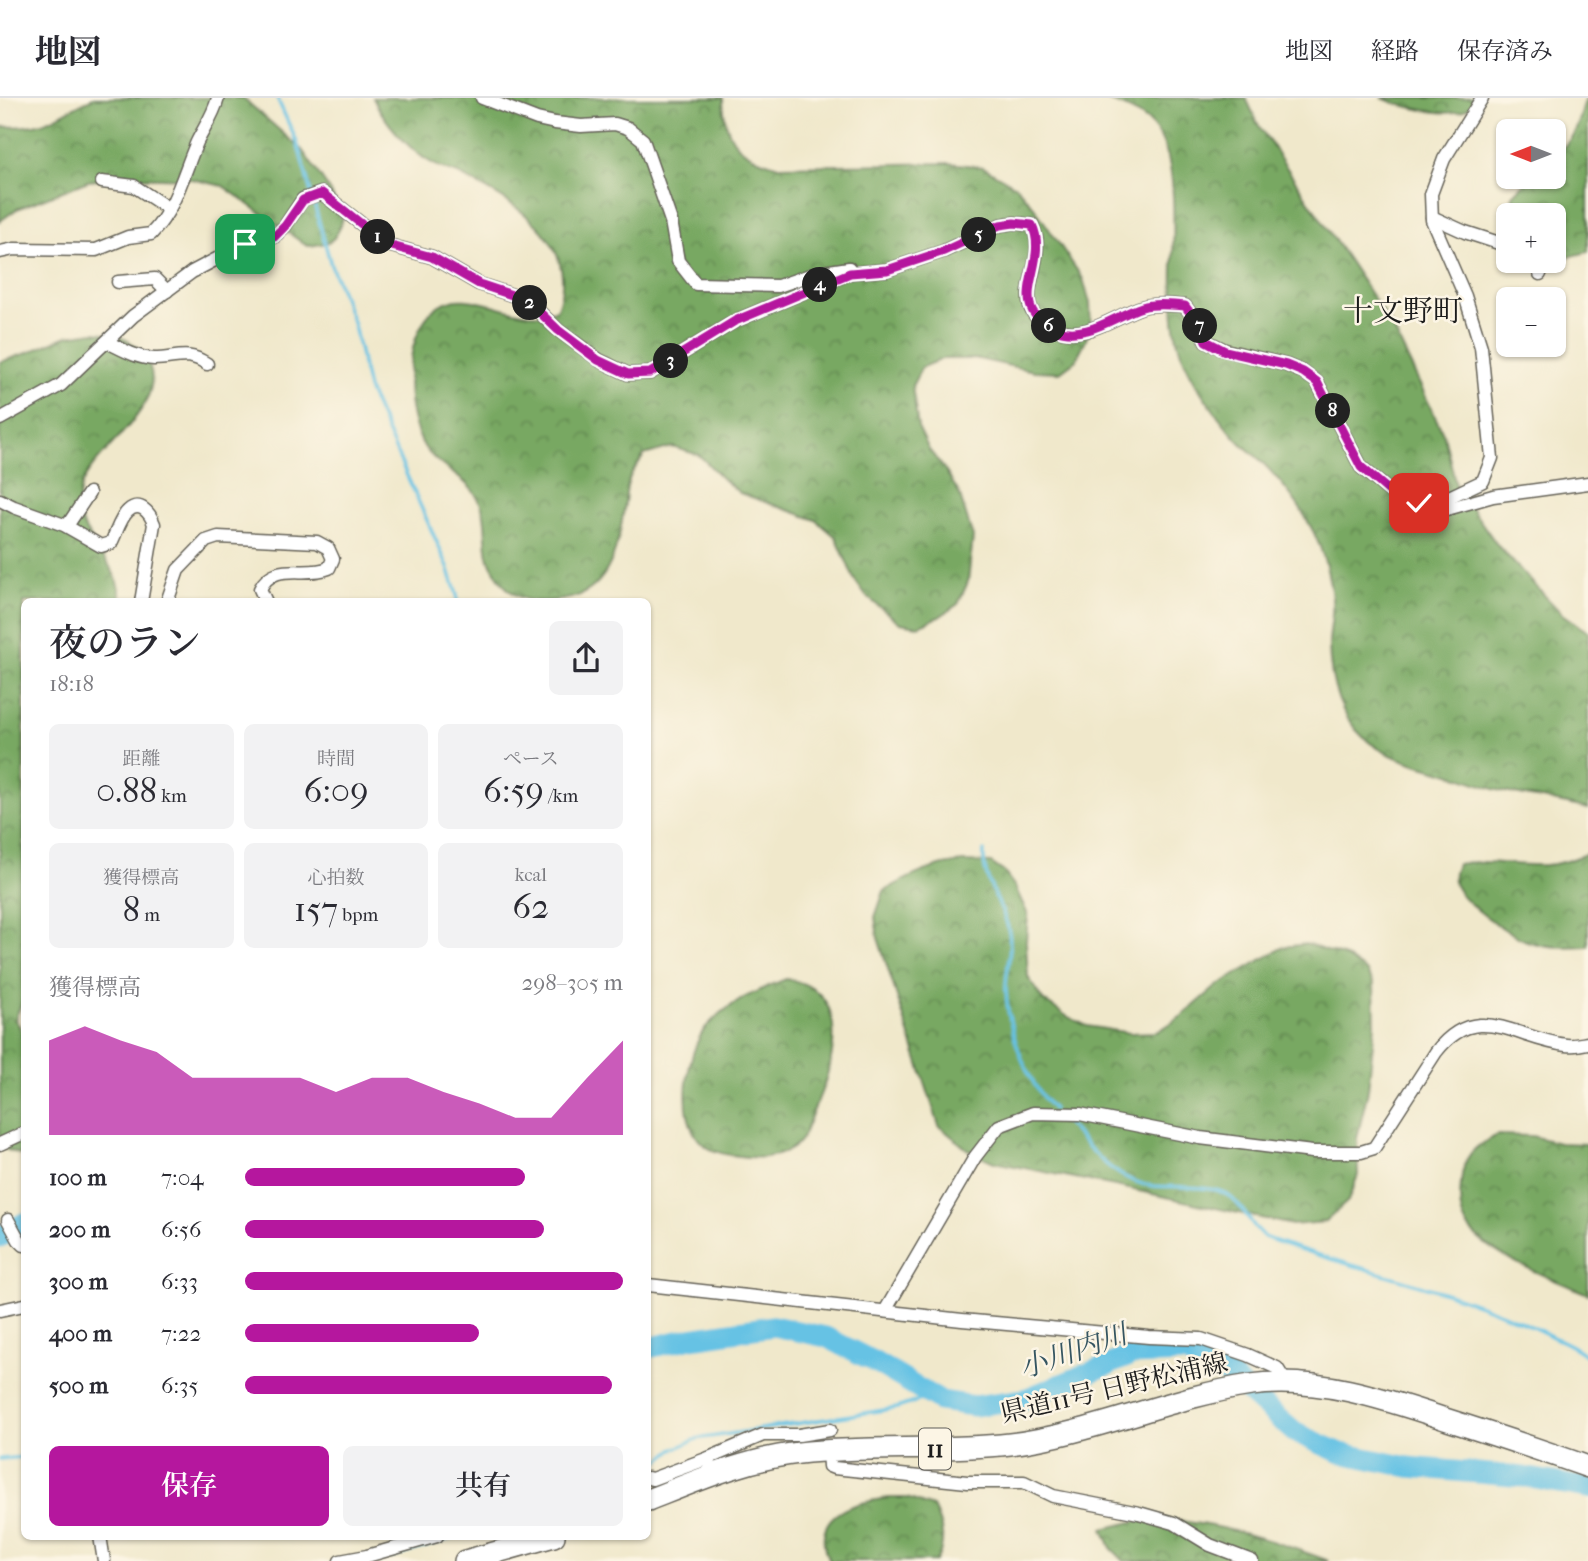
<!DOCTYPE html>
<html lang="ja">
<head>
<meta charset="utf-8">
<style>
  body { margin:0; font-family:"IM FELL French Canon","Noto Serif JP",serif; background:#f2f2f3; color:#2b2b33; height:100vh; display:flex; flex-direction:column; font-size:26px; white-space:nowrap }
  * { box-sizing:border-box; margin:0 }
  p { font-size:23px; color:#7c7c81 }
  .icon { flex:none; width:38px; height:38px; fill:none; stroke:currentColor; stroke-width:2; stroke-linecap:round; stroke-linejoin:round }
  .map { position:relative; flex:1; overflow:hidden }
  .sheet { position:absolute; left:21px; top:500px; width:630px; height:942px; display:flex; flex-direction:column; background:#fff; border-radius:10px; box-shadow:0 2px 5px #0004 }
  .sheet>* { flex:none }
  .needle { width:46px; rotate:270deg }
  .fabs { position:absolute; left:1496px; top:21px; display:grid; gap:14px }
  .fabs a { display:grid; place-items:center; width:70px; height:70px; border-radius:10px; background:#fff; box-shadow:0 2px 5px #0004; font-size:35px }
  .pin { position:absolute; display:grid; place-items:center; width:60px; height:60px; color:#fff; margin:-30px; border-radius:14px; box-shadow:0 4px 10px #0006 }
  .km { position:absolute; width:35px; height:35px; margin:-18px; border-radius:50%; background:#222; color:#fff; font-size:19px; line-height:35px; text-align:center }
  .round { display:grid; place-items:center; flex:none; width:74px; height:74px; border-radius:10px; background:#f2f2f3 }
  .overview { display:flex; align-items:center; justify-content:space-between; height:119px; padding:0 28px }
  h1 { font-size:38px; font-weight:600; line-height:52px }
  .figures { display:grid; grid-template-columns:repeat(3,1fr); gap:10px; height:119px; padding:7px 28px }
  .figures div { display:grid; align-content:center; border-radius:10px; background:#f2f2f3; text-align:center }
  .figures b { font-size:35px; font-weight:600 }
  .figures small { font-size:19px; font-weight:400 }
  .figures p { font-size:19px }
  .chart { height:196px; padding:14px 28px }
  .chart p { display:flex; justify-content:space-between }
  .chart svg { width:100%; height:126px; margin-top:7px; fill:#b5179e; opacity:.7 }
  .cta { display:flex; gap:14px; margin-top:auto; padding:14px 28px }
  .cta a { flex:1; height:80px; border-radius:10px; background:#b5179e; color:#fff; font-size:28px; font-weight:600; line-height:80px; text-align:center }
  .cta a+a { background:#f2f2f3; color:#2b2b33 }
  ul { padding:0 28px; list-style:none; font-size:23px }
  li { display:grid; grid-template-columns:112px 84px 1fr; align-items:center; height:52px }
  li i { height:18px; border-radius:9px; background:#b5179e }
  header { display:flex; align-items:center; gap:42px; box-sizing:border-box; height:98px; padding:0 35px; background:#fff; border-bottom:2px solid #e1e1e2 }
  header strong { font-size:33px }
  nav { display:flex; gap:38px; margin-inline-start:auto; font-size:24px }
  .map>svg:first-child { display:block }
  .forest { fill:url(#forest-crowns); stroke:#4a623f; stroke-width:2 }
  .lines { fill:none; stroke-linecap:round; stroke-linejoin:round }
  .stream { stroke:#66c2e4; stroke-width:3.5 }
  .river { stroke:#66c2e4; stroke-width:21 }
  .street-casing { stroke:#666359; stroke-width:15 }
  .primary-casing { stroke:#666359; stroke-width:24 }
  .street { stroke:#fff; stroke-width:12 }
  .primary { stroke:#fff; stroke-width:21 }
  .route-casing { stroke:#fff; stroke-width:14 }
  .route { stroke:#b5179e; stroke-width:9 }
  .labels { text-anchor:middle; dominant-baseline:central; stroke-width:5; stroke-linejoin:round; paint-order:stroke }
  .shield { fill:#fcf5e5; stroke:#5f5d58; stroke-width:2 }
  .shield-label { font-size:24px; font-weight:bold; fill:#1c1c1c }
  .street-label { font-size:26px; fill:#1c1c1c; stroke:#fcf5e5 }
  .water-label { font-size:28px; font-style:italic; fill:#365662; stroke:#fcf5e5 }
  .quarter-label { font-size:30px; fill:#1c1c1c; stroke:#fcf5e5 }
</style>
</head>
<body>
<header>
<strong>地図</strong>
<nav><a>地図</a><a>経路</a><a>保存済み</a></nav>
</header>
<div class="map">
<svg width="1588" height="1463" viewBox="0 0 1588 1463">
  <defs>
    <pattern id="forest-crowns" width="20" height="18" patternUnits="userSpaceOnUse" patternTransform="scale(1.75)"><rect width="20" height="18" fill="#78a862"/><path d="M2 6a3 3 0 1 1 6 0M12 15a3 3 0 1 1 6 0" fill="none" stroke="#628850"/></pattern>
  </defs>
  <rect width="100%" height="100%" fill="#fcf5e5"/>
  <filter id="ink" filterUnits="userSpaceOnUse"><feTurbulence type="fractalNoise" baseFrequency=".0143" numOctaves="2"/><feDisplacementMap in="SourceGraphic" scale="14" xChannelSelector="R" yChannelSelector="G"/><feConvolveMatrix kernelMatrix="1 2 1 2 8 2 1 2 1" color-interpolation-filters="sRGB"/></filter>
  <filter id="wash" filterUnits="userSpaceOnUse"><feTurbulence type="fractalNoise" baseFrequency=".00686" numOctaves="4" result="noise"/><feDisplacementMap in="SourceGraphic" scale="28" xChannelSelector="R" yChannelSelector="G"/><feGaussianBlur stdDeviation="1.57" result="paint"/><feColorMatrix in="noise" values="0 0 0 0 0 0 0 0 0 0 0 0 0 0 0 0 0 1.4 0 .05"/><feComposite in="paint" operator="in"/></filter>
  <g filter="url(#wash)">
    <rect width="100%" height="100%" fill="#f0e8cb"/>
    <g class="forest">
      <path d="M94,0h149l59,52 27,39 14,27c-6,26 -11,27 -36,30l-84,-60 -32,-7 -64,-2 -39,4 -71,28 -17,12v-94c11,0 23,0 34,-2 22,-4 39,-20 60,-27z"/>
      <path d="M373,0h350c1,43 16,57 56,68l170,-3 34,4 33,19 18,21 49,72 7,24 1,26 -15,31 -16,12 -26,-1 -56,-12h-36l-20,8 -10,19 6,41 11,23 14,17 16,26 14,44 -5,45 -10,22 -19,13 -21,9 -18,-3 -34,-27 -12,-17 -18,-42 -20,-17 -76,-27 -16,-13 -25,-25 -27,-8 -28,8c-4,7 -11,15 -14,22 -4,8 -4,18 -5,26 -6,36 -12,85 -54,95 -30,6 -57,7 -74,-23 -3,-6 -8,-12 -9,-19 -5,-25 2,-43 -15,-65 -13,-17 -36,-25 -48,-43 -22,-35 -23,-110 9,-139 27,-25 77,9 108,5 5,-1 10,-3 15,-5 25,-69 -45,-108 -97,-134 -9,-4 -21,-7 -30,-13 -22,-13 -46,-41 -57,-64z"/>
      <path d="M1099,0h147l13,28 133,200 52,109 12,51 42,60 64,68 26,18v177c-27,-7 -55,-11 -83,-17 -19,-4 -37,-13 -55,-18 -31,-9 -63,-15 -87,-37 -25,-23 -33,-59 -34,-91 0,-16 5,-32 3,-48 -2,-17 -6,-35 -12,-51 -12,-32 -36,-63 -60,-87 -7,-7 -16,-13 -23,-21 -23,-26 -45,-56 -57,-89 -21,-59 15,-191 -33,-230 -12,-10 -33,-17 -48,-22z"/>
      <path d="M1382,0h98c-5,4 -9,9 -14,11 -16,10 -67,-3 -84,-11z"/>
      <path d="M1585,0h3v154l-60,15 -18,-4 -1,-2h45v-46h-45l4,-20 18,-18h23v-21c21,-17 26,-33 31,-58z"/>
      <path d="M94,234c18,1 36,6 48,20 38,49 -45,94 -60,132 -2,5 -3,15 -4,21 0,22 19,39 29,57 8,11 13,27 15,40h-98v396l-9,21 9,15v122l-24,-9v-785l27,-9 40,-17z"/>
      <path d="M1588,755v93c-18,1 -37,2 -55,-3 -18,-4 -71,-40 -78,-58 -3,-8 -1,-13 2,-21 32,-6 58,3 89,1 15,-1 28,-6 42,-12z"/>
      <path d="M964,764l27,1 13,9 11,15 13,28 -2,27 2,35 15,23 25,17 19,9 43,7 27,-1 25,-16 35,-30 66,-39 23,-3 39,13 22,15 7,12 1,40 -7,66 -11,48 1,37 -10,26 -23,21 -33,3 -167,-37 -131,-26 -26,-12 -29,-24 -61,-188 -3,-21 9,-26c26,-15 51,-27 80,-29z"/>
      <path d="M786,881c71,11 47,90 26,135 -4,9 -7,23 -14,29 -16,17 -45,16 -66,12 -10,-1 -21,-4 -29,-11 -28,-23 -17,-95 5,-119 22,-23 50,-35 78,-46z"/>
      <path d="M1498,1037l34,1 27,7 29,1v150c-31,-13 -111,-42 -124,-74 -5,-12 -4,-25 -3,-37 2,-28 13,-37 37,-48z"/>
      <path d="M890,1400h17l26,9c9,18 14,36 3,54h-107c-21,-48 25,-59 61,-63z"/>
      <path d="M1136,1423c14,0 30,-2 44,0 50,6 102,22 149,40h-205l-13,-13 -8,-19z"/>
    </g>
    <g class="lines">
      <g class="stream">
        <path d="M277,0l20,44 34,123 23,60 14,64 80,178 9,28v7"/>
        <path d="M984,753c-3,30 20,53 25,81 4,19 -4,40 -3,59 2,39 20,90 47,118"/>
        <path d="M1061,1019c27,28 51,65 93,69 18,1 49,0 65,5 21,7 29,32 45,46 93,34 193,51 283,97 13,7 31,13 41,24"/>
        <path d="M0,1361l24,-2"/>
        <path d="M648,1372l24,-20 25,-11 200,-31 35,-12"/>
        <path d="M373,1463l23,-5 62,-20"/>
      </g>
      <g class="river">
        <path d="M0,1139l24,-14"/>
        <path d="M648,1250l43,-10 82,-12 53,11 47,24 67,40 34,5 51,-7 107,-44 53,-2 44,22 65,57 47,21 68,14 115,10 64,11"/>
      </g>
    </g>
  </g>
  <g filter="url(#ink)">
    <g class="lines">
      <defs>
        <g id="street">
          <path d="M482,0l55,21 18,4 26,3 34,-2 13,4 15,12 28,81 7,40 18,23 82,2 38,-13 33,-5"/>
          <path d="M102,84l32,4 35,23"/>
          <path d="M1432,119l33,15 43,14"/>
          <path d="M0,154l14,-3 82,1 32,-13 23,-3c25,-26 32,-60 46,-92 7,-14 17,-28 21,-44"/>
          <path d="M1536,163l6,6 -2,7"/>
          <path d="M118,184l37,-3 12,12"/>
          <path d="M107,244c15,7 29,16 47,17 22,0 33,-9 53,5"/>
          <path d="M0,321l61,-34 72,-69 59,-44 53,-28 29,-7 11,-11 18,-27 19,-6 66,52 44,12 47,27 48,16 31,30 41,30 29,14 22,-1 85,-52 115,-48 37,-3 57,-19 56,-26 14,-2 18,2c20,40 -32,81 23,104 31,12 59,-13 87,-22 14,-4 29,-2 43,-1l15,20 6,15 19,9 61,15 17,7 14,10 44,85 34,29 52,13 46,-13 95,-13"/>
          <path d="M0,402l14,7 50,18 37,21 10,-3c5,-9 9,-25 17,-32 12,-11 22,2 26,13l-13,78"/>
          <path d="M1447,411v-11l36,-17 9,-23 -11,-111 -16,-51 -33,-76 -1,-26 13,-35 38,-61"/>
          <path d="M67,428l22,-33"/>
          <path d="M167,504l11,-32 28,-29 12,-4 99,5 11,6 5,11 -4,9c-25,10 -55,-8 -69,21l6,13"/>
          <path d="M0,1046l24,-11"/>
          <path d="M8,1122l11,20 5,5"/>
          <path d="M648,1187l314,35 187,17 52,2 47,16 29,13 10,16"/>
          <path d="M0,1212l24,-5"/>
          <path d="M885,1213l90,-154 24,-31 34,-13 47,1 120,24 112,14h49l13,-4 62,-96c41,-53 79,-13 130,-7 7,1 15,-1 22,-2"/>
          <path d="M828,1354l1,14 5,2 133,14h57l29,14 86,17 35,10 36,22 42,16"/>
          <path d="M709,1360l54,-23h36l31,-5"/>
          <path d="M648,1380l4,1 57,-21 1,7"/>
          <path d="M100,1438l4,25"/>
          <path d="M340,1463l27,-5 70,-20"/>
        </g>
        <g id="primary">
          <path d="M648,1402c48,-19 98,-41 151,-47 69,-8 141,-1 211,-9 82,-10 160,-47 241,-59 67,-9 134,14 197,35 47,15 93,30 140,47"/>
          <path d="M465,1463l89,-25"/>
        </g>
      </defs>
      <use href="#street" class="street-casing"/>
      <use href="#primary" class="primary-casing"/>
      <use href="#street" class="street"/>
      <use href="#primary" class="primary"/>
    </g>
  </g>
  <g class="lines" filter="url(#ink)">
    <defs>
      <path id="route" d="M245,146l29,-7 11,-11 18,-26 19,-7 66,52 44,12 47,27 48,16 31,30 40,30 30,14 22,-1 85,-52 115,-48 37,-3 57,-19 56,-26 14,-2 18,2c19,39 -31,81 23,104 31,12 59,-13 87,-22 13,-4 29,-2 43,-1l15,20 6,15 19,10 61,14 17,7 14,10 44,85 34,29 24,7"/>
    </defs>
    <use href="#route" class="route-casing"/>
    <use href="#route" class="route"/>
  </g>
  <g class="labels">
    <rect class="shield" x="919" y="1330.5" width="32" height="41" rx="5"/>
    <g class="shield-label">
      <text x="935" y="1351">11</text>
    </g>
    <g class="street-label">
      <text transform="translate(1114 1290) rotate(-13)">県道11号 日野松浦線</text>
    </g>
    <g class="water-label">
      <text transform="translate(1073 1253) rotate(-19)">小川内川</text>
    </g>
    <g class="quarter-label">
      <text x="1403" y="213">十文野町</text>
    </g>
  </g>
</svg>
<div class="fabs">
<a><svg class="needle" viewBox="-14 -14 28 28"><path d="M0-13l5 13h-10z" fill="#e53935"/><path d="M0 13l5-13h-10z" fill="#7c7c81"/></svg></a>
<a>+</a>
<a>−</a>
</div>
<div class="pin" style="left:245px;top:146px;background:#1e9e55"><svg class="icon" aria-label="arrive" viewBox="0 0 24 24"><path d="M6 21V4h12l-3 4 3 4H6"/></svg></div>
<div class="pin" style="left:1419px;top:405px;background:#d93025"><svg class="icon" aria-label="check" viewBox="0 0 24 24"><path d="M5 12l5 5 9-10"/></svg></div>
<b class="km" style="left:378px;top:139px">1</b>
<b class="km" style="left:530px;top:205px">2</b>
<b class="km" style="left:671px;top:263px">3</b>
<b class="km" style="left:820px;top:187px">4</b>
<b class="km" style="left:979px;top:137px">5</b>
<b class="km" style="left:1049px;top:228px">6</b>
<b class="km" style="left:1200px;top:228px">7</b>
<b class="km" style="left:1333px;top:313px">8</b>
<section class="sheet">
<div class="overview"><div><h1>夜のラン</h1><p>18:18</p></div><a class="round"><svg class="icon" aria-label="share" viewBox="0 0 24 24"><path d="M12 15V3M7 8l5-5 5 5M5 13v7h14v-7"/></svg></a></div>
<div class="figures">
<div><p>距離</p><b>0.88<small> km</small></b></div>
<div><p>時間</p><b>6:09</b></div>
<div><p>ペース</p><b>6:59<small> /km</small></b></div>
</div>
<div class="figures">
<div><p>獲得標高</p><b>8<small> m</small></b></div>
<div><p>心拍数</p><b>157<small> bpm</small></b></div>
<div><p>kcal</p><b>62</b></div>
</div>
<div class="chart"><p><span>獲得標高</span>298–305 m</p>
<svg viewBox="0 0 160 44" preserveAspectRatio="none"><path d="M0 44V11L10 6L20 11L30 15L40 24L50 24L60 24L70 24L80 29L90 24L100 24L110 29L120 33L130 38L140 38L150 24L160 11V44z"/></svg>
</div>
<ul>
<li><b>100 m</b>7:04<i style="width:74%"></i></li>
<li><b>200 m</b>6:56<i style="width:79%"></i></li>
<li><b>300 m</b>6:33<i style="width:100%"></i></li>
<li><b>400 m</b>7:22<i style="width:62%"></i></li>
<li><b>500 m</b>6:35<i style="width:97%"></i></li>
</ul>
<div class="cta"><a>保存</a><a>共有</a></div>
</section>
</div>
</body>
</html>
